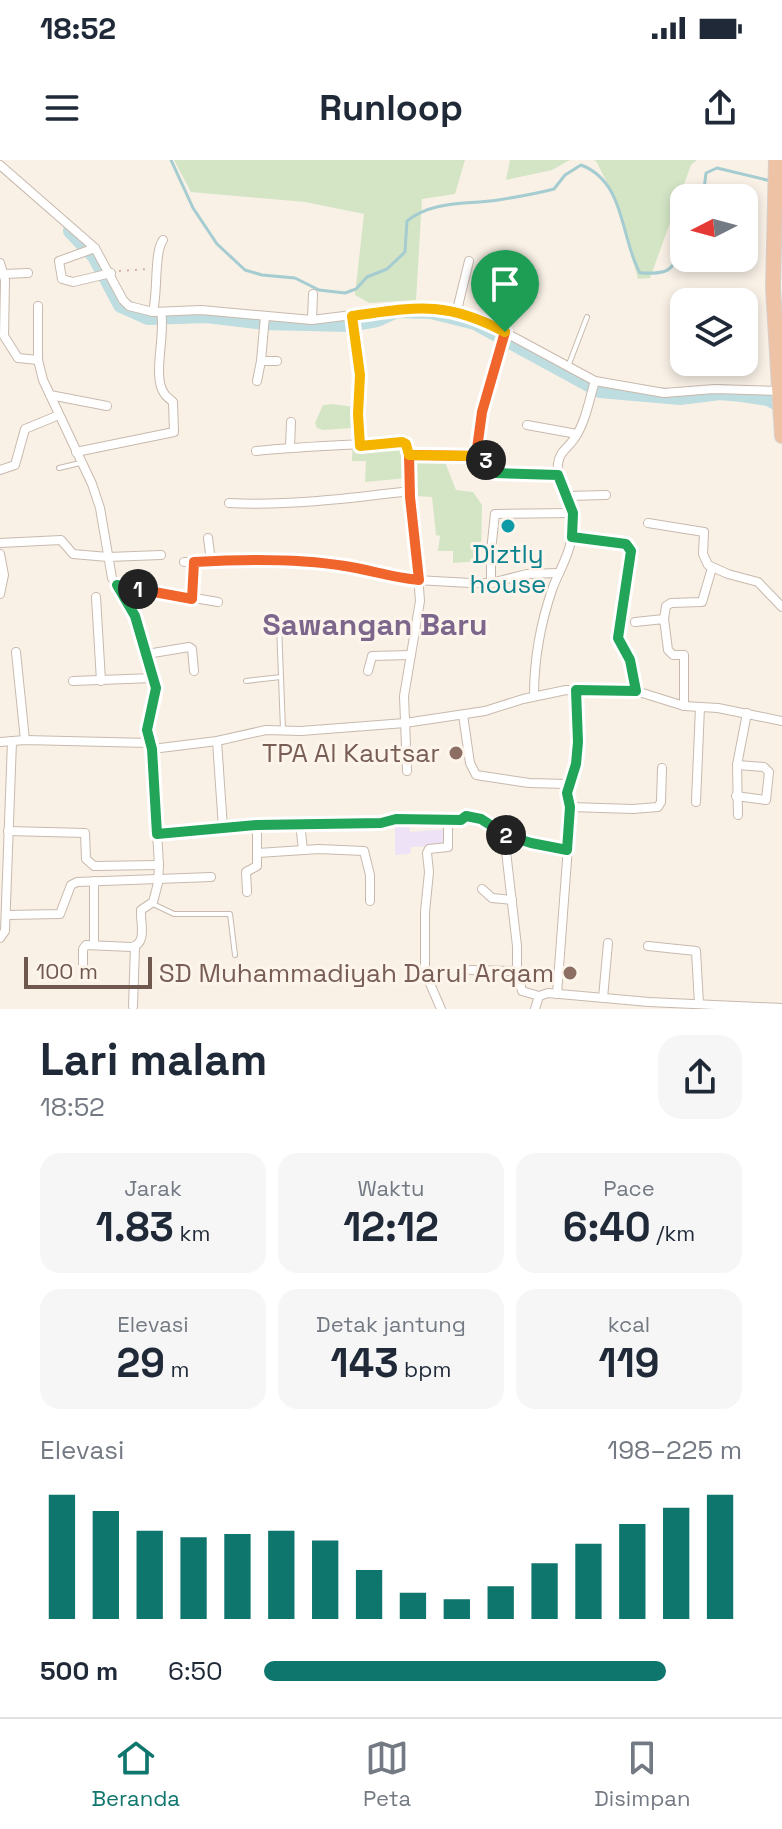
<!DOCTYPE html>
<html lang="id">
<head>
<meta charset="utf-8">
<style>
  body { margin:0; font-family:"Space Grotesk",sans-serif; background:#f6f6f7; color:#1f2937; height:100vh; display:flex; flex-direction:column; font-size:30px; white-space:nowrap }
  * { box-sizing:border-box; margin:0 }
  p { font-size:26px; color:#747a83 }
  .icon { flex:none; width:44px; height:44px; fill:none; stroke:currentColor; stroke-width:2; stroke-linecap:round; stroke-linejoin:round }
  .map { position:relative; height:849px; overflow:hidden }
  .drawer { display:flex; flex-direction:column; background:#fff; flex:1 }
  .drawer>* { flex:none }
  .needle { width:52px; rotate:264deg }
  .fabs { position:absolute; left:670px; top:24px; display:grid; gap:16px }
  .fabs a { display:grid; place-items:center; width:88px; height:88px; border-radius:16px; background:#fff; box-shadow:0 4px 12px #0003; font-size:40px }
  .scale { position:absolute; left:24px; bottom:20px; width:128px; box-sizing:border-box; padding-left:8px; border:4px solid #6f584e; border-top:0; font-size:22px; line-height:28px; white-space:nowrap; color:#6f584e; -webkit-text-stroke:6px #fdf5ec; paint-order:stroke }
  .pin { position:absolute; display:grid; place-items:center; width:68px; height:68px; color:#fff; margin:-82px -34px; border-radius:50% 50% 50% 0; rotate:-45deg; box-shadow:0 0 8px #0007 }
  .pin .icon { rotate:45deg }
  .km { position:absolute; width:40px; height:40px; margin:-20px; border-radius:50%; background:#222; color:#fff; font-size:22px; line-height:40px; text-align:center }
  .round { display:grid; place-items:center; flex:none; width:84px; height:84px; border-radius:24px; background:#f6f6f7 }
  .overview { display:flex; align-items:center; justify-content:space-between; height:136px; padding:0 40px }
  h1 { font-size:44px; font-weight:800; line-height:60px }
  .figures { display:grid; grid-template-columns:repeat(3,1fr); gap:12px; height:136px; padding:8px 40px }
  .figures div { display:grid; align-content:center; border-radius:20px; background:#f6f6f7; text-align:center }
  .figures b { font-size:40px; font-weight:800 }
  .figures small { font-size:22px; font-weight:400 }
  .figures p { font-size:22px }
  .chart { height:224px; padding:16px 40px }
  .chart p { display:flex; justify-content:space-between }
  .chart svg { width:100%; height:144px; margin-top:8px; stroke:#0f766e; stroke-width:6 }
  ul { padding:0 40px; list-style:none; font-size:26px }
  li { display:grid; grid-template-columns:128px 96px 1fr; align-items:center; height:60px }
  li i { height:20px; border-radius:10px; background:#0f766e }
  .status { display:flex; justify-content:space-between; align-items:center; height:56px; padding:0 40px; background:#fff; direction:ltr }
  .status svg { height:22px; fill:currentColor }
  header { display:flex; justify-content:space-between; align-items:center; height:104px; padding:0 40px; background:#fff; font-size:36px; font-weight:800 }
  .tab-bar { display:flex; justify-content:space-around; align-items:center; height:112px; border-top:2px solid #e0e1e3; background:#fff; font-size:22px; color:#747a83 }
  .tab-bar a { display:grid; justify-items:center; gap:4px }
  .tab-bar .on { color:#0f766e }
  .map>svg:first-child { display:block }
  .education { fill:#eee3f6 }
  .green { fill:#d4e5c6 }
  .lines { fill:none; stroke-linecap:round; stroke-linejoin:round }
  .stream { stroke:#a4ccd1; stroke-width:3 }
  .river { stroke:#bddde0; stroke-width:16 }
  .service-casing { stroke:#c9b9ad; stroke-width:6 }
  .minor-casing { stroke:#c9b9ad; stroke-width:10 }
  .trunk-casing { stroke:#d7d0cd; stroke-width:16 }
  .path { stroke:#d0b3a4; stroke-width:2; stroke-dasharray:2 6; stroke-linecap:butt }
  .service { stroke:#fff; stroke-width:4 }
  .minor { stroke:#fff; stroke-width:8 }
  .trunk { stroke:#eec2a5; stroke-width:14 }
  .split-1-casing { stroke:#fff; stroke-width:16 }
  .split-2-casing { stroke:#fff; stroke-width:16 }
  .split-3-casing { stroke:#fff; stroke-width:16 }
  .split-4-casing { stroke:#fff; stroke-width:16 }
  .split-1 { stroke:#f0652b; stroke-width:10 }
  .split-2 { stroke:#22a559; stroke-width:10 }
  .split-3 { stroke:#22a559; stroke-width:10 }
  .split-4 { stroke:#f5b400; stroke-width:10 }
  .culture-dot { fill:#0f9aa8; stroke:#fdf5ec; stroke-width:3 }
  .education-dot { fill:#8d6e63; stroke:#fdf5ec; stroke-width:3 }
  .labels { text-anchor:middle; dominant-baseline:central; stroke-width:6; stroke-linejoin:round; paint-order:stroke }
  .culture-label { font-size:26px; fill:#0d838f; stroke:#fdf5ec }
  .education-label { font-size:26px; fill:#785e54; stroke:#fdf5ec; text-anchor:end }
  .quarter-label { font-size:30px; font-weight:bold; fill:#7d668c; stroke:#fdf5ec }
</style>
</head>
<body>
<div class="status"><b>18:52</b><svg viewBox="0 0 49 12"><path d="M0 12V9h3v3zM5 12V6h3v6zM10 12V3h3v9zM15 12V0h3v12zM26 1h20v11H26zM47 4h2v5h-2z"/></svg></div>
<header><svg class="icon" aria-label="menu" viewBox="0 0 24 24"><path d="M4 6h16M4 12h16M4 18h16"/></svg>Runloop<svg class="icon" aria-label="share" viewBox="0 0 24 24"><path d="M12 15V3M7 8l5-5 5 5M5 13v7h14v-7"/></svg></header>
<div class="map">
<svg width="782" height="849" viewBox="0 0 782 849">
  <rect width="100%" height="100%" fill="#f9f1e6"/>
  <path class="education" d="M395,659l13,1 2,12 37,-3 1,16 -37,2 -1,7 -15,1z"/>
  <g class="green">
    <path d="M174,0h291l-10,34 -33,5 -6,101 -47,3 -14,-8 9,-81 -59,-12 -114,-10z"/>
    <path d="M510,0h60l-18,10 -46,10z"/>
    <path d="M593,0h104l-6,5 -41,113 -12,1 -21,-77 -21,-41z"/>
    <path d="M332,244l23,3 10,44 14,1 22,-4 7,30 -43,4 1,-21h-14l1,-33 -30,2 -6,-2 -2,-5 8,-18z"/>
    <path d="M443,297l13,33 17,2 9,13 -1,56 -28,2v-12h-15l2,-15 -4,-1 -4,-38 -17,-1 -1,-38z"/>
  </g>
  <g class="lines">
    <g class="stream">
      <path d="M171,0l22,48 24,36 28,26 17,5 33,3 24,12 26,3 11,-4 11,-12 20,-8 18,-17 2,-31c26,-21 59,-16 91,-21 19,-3 37,-6 56,-11l11,-14 16,-10c45,17 39,73 59,108 30,1 30,-1 44,-26"/>
      <path d="M703,38l3,-25 11,-5 54,13"/>
    </g>
    <path class="river" d="M71,71l24,25 26,49 27,12 58,-2 58,7 85,2 28,-5 20,-9 34,1 44,11 125,68 80,7 40,-5 22,2 26,4 14,7"/>
    <defs>
      <g id="service">
        <path d="M569,204l18,-47"/>
        <path d="M59,308l21,-5"/>
        <path d="M279,464l4,106"/>
        <path d="M246,521l35,-4"/>
        <path d="M153,744l21,10h56l5,41"/>
      </g>
      <g id="minor">
        <path d="M0,5l95,83 28,52 6,6 24,6 48,-2 111,10 104,-13 41,3 40,18 98,53 69,12 50,-4 65,2"/>
        <path d="M95,88l-36,13 3,18 11,3 38,-9"/>
        <path d="M0,103l5,17 -1,56 14,22 20,2 5,20 49,104 8,24 12,70 16,23 19,53 9,40 -9,29 2,20"/>
        <path d="M4,114l24,-1"/>
        <path d="M457,150l12,-49"/>
        <path d="M153,152c5,-20 1,-60 10,-72"/>
        <path d="M352,156c9,46 5,84 8,130"/>
        <path d="M312,160l1,-26"/>
        <path d="M38,200v-54"/>
        <path d="M261,201h16"/>
        <path d="M257,221l4,-20 4,-45"/>
        <path d="M50,235l57,11"/>
        <path d="M527,265l50,9"/>
        <path d="M290,288l1,-26"/>
        <path d="M256,291c49,-5 97,-6 146,-9l4,2 3,11 11,146 -16,95 3,75"/>
        <path d="M76,292l98,-20 -1,-30c-3,-3 -7,-5 -9,-9 -12,-17 2,-59 -3,-81"/>
        <path d="M409,295l70,1 11,7 4,10 64,2"/>
        <path d="M476,296l6,-44 23,-80"/>
        <path d="M0,310l15,-5 10,-36 34,-14"/>
        <path d="M567,336l39,-1"/>
        <path d="M229,343c60,3 122,-5 181,-12"/>
        <path d="M648,363l56,9 -1,22 5,11 20,9 30,8 24,25"/>
        <path d="M572,377l54,7 5,4 -13,90 12,22 6,31"/>
        <path d="M208,378l3,23"/>
        <path d="M0,383l61,-3 12,14 35,3 53,-2"/>
        <path d="M0,394l4,21 -4,19"/>
        <path d="M184,402l112,-2 50,6 53,13 71,4h21l36,-9 32,-1"/>
        <path d="M491,423v-32l4,-37 78,-1"/>
        <path d="M117,425l101,17"/>
        <path d="M96,437l5,84"/>
        <path d="M192,439l2,-37"/>
        <path d="M664,459l2,-13 5,-3 31,-1 10,-34"/>
        <path d="M635,462l29,-3 4,31 5,5h11v51"/>
        <path d="M16,492l9,88"/>
        <path d="M147,494l42,-7 3,2 2,22"/>
        <path d="M368,511l4,-15 39,-1"/>
        <path d="M73,521l81,-3"/>
        <path d="M534,536c0,-38 6,-72 19,-109 6,-15 15,-30 18,-46 8,-33 -16,-54 -13,-77 1,-12 10,-16 16,-25 12,-17 15,-39 21,-58"/>
        <path d="M463,555l7,48 6,12 53,8 39,1"/>
        <path d="M217,581l6,87"/>
        <path d="M0,582l25,-2 124,3 3,6 65,-8 49,-11 35,1 104,-8 80,-12 38,-12 43,-9 70,1 48,15 34,2 64,13"/>
        <path d="M736,636l30,4 3,-28 -5,-5 -27,-2"/>
        <path d="M696,642l4,-95"/>
        <path d="M570,647l63,2 25,-2 3,-5 1,-34"/>
        <path d="M738,655l-1,-50 10,-52"/>
        <path d="M300,663l3,27"/>
        <path d="M8,671l77,2 1,26 8,7 65,-1"/>
        <path d="M157,674l100,-9 124,-2 15,-4 65,1 5,-4 15,3 23,15"/>
        <path d="M258,693l61,-4 45,2 6,24v26"/>
        <path d="M94,721v64"/>
        <path d="M482,729l10,9 20,2"/>
        <path d="M247,732l-1,-20 11,-6v-41"/>
        <path d="M6,755l54,-1 11,-29 6,-3 134,-5"/>
        <path d="M0,778l5,-7 7,-190"/>
        <path d="M648,786l48,5 3,53"/>
        <path d="M471,810l43,1 4,4 4,16 17,5"/>
        <path d="M83,811v-22l3,-4 45,2c17,-3 9,-24 10,-37l12,-8 5,-19 1,-18 -7,-116"/>
        <path d="M517,813v-27l-13,-112 27,9 36,7"/>
        <path d="M557,834l13,-174 -3,-27 10,-41 -1,-62"/>
        <path d="M603,838l5,-55"/>
        <path d="M133,846l2,-59"/>
        <path d="M441,849l-16,-37v-60l4,-40 -2,-19 2,-4 19,-2v-29"/>
        <path d="M535,849l4,-13 9,-3 101,9 133,6"/>
      </g>
      <path id="trunk" d="M776,0l-3,128 9,148"/>
    </defs>
    <use href="#service" class="service-casing"/>
    <use href="#minor" class="minor-casing"/>
    <use href="#trunk" class="trunk-casing"/>
    <path class="path" d="M119,111l29,-2"/>
    <use href="#service" class="service"/>
    <use href="#minor" class="minor"/>
    <use href="#trunk" class="trunk"/>
  </g>
  <g class="lines">
    <defs>
      <path id="split-1" d="M138,429l54,10 2,-37c50,-3 101,-4 151,4 25,4 49,12 74,14l-9,-83 -1,-42 67,1 6,-44 23,-80"/>
      <path id="split-2" d="M138,429l-21,-4 18,31 21,72 -9,42 5,19 5,85 100,-9 124,-2 15,-4 65,1 5,-4 15,3 25,16"/>
      <path id="split-3" d="M486,300l8,13 64,2 15,38 -1,24 54,7 5,7 -13,87 12,22 6,31 -60,-1 2,52 -2,22 -9,29 3,14 -3,43 -36,-7 -25,-8"/>
      <path id="split-4" d="M486,300l-7,-4 -70,-1 -3,-11 -4,-2 -42,4 -2,-32 2,-39 -8,-59c64,-9 93,-16 153,16"/>
    </defs>
    <use href="#split-1" class="split-1-casing"/>
    <use href="#split-2" class="split-2-casing"/>
    <use href="#split-3" class="split-3-casing"/>
    <use href="#split-4" class="split-4-casing"/>
    <use href="#split-1" class="split-1"/>
    <use href="#split-2" class="split-2"/>
    <use href="#split-3" class="split-3"/>
    <use href="#split-4" class="split-4"/>
  </g>
  <circle class="culture-dot" cx="508" cy="366" r="8"/>
  <g class="education-dot">
    <circle cx="456" cy="593" r="8"/>
    <circle cx="570" cy="813" r="8"/>
  </g>
  <g class="labels">
    <g class="culture-label">
      <text x="508" y="394">Diztly<tspan x="508" dy="30">house</tspan></text>
    </g>
    <g class="education-label">
      <text x="440" y="593">TPA Al Kautsar</text>
      <text x="554" y="813">SD Muhammadiyah Darul Arqam</text>
    </g>
    <g class="quarter-label">
      <text x="375" y="464">Sawangan Baru</text>
    </g>
  </g>
</svg>
<div class="fabs">
<a><svg class="needle" viewBox="-14 -14 28 28"><path d="M0-13l5 13h-10z" fill="#e53935"/><path d="M0 13l5-13h-10z" fill="#747a83"/></svg></a>
<a><svg class="icon" aria-label="layers" viewBox="0 0 24 24"><path d="M12 4l9 5-9 5-9-5zM3 14l9 5 9-5"/></svg></a>
</div>
<div class="scale">100 m</div>
<div class="pin" style="left:505px;top:172px;background:#1e9e55"><svg class="icon" aria-label="arrive" viewBox="0 0 24 24"><path d="M6 21V4h12l-3 4 3 4H6"/></svg></div>
<b class="km" style="left:138px;top:429px">1</b>
<b class="km" style="left:506px;top:675px">2</b>
<b class="km" style="left:486px;top:300px">3</b>
</div>
<section class="drawer">
<div class="overview"><div><h1>Lari malam</h1><p>18:52</p></div><a class="round"><svg class="icon" aria-label="share" viewBox="0 0 24 24"><path d="M12 15V3M7 8l5-5 5 5M5 13v7h14v-7"/></svg></a></div>
<div class="figures">
<div><p>Jarak</p><b>1.83<small> km</small></b></div>
<div><p>Waktu</p><b>12:12</b></div>
<div><p>Pace</p><b>6:40<small> /km</small></b></div>
</div>
<div class="figures">
<div><p>Elevasi</p><b>29<small> m</small></b></div>
<div><p>Detak jantung</p><b>143<small> bpm</small></b></div>
<div><p>kcal</p><b>119</b></div>
</div>
<div class="chart"><p><span>Elevasi</span>198–225 m</p>
<svg viewBox="0 0 160 44" preserveAspectRatio="none"><path d="M5 44V6M15 44V11M25 44V17M35 44V19M45 44V18M55 44V17M65 44V20M75 44V29M85 44V36M95 44V38M105 44V34M115 44V27M125 44V21M135 44V15M145 44V10M155 44V6"/></svg>
</div>
<ul>
<li><b>500 m</b>6:50<i style="width:84%"></i></li>
</ul>
</section>
<nav class="tab-bar">
<a class="on"><svg class="icon" aria-label="home" viewBox="0 0 24 24"><path d="M3 11l9-7 9 7M6 9v11h12V9"/></svg>Beranda</a>
<a><svg class="icon" aria-label="map" viewBox="0 0 24 24"><path d="M3 6l6-2 6 2 6-2v14l-6 2-6-2-6 2zM9 4v14M15 6v14"/></svg>Peta</a>
<a><svg class="icon" aria-label="saved" viewBox="0 0 24 24"><path d="M7 4h10v16l-5-4-5 4z"/></svg>Disimpan</a>
</nav>
</body>
</html>
